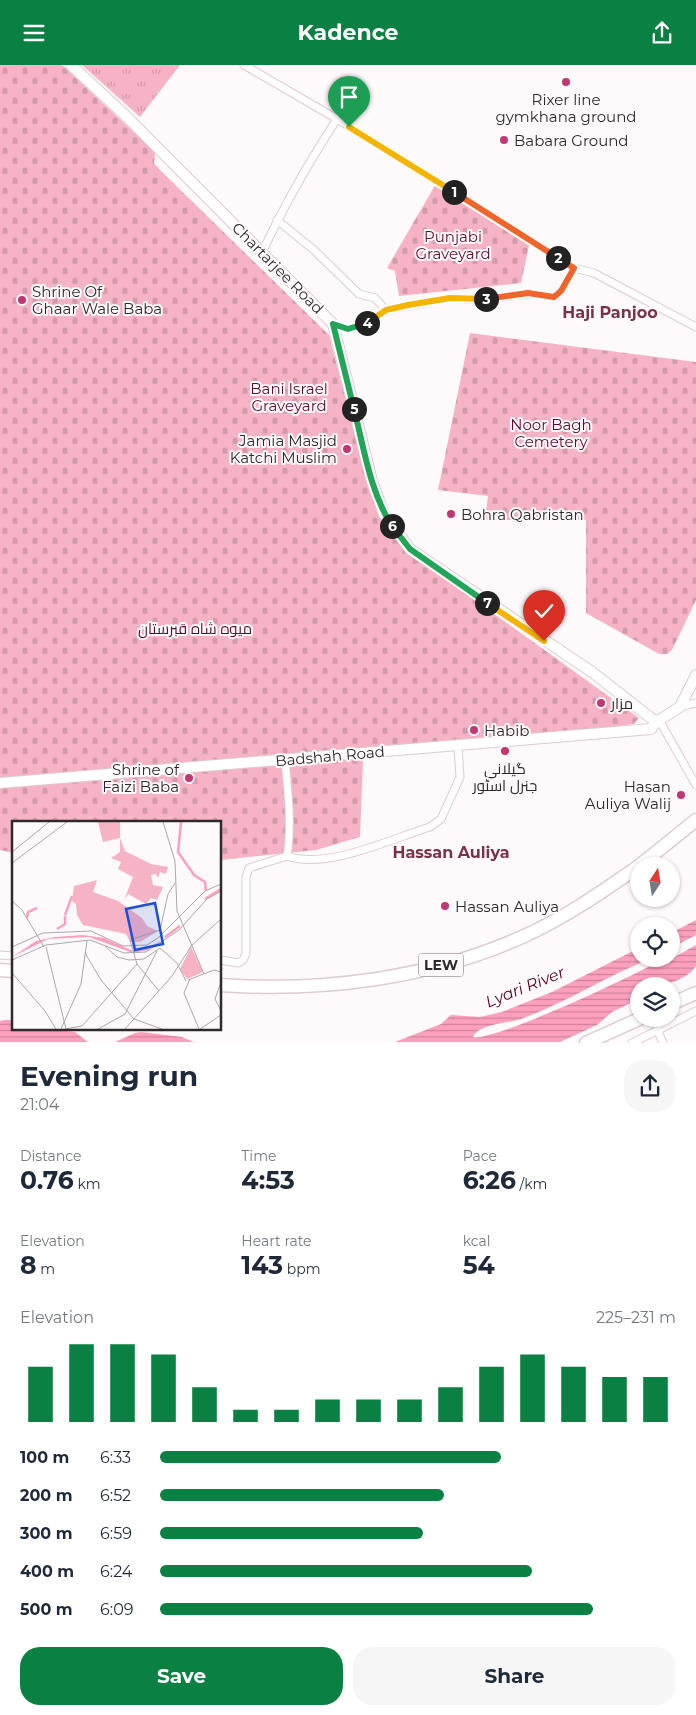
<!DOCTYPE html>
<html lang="en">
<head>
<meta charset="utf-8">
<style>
  body { margin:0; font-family:Montserrat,Cairo,sans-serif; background:#f6f6f7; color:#1f2937; height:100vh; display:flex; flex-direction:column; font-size:19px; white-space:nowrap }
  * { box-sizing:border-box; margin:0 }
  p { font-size:16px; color:#747a83 }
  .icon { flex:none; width:28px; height:28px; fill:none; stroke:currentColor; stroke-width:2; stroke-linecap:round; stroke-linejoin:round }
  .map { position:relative; height:978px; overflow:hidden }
  .details { display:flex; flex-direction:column; background:#fff; flex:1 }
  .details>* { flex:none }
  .needle { width:32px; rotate:12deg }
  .controls { position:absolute; left:630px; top:792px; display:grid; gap:10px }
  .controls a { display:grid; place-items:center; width:50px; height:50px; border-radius:50%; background:#fff; box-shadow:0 1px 4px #0004; font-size:25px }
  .pin { position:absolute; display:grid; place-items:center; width:42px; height:42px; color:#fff; margin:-51px -21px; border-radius:50% 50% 50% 0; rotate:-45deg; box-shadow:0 0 5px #0007 }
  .pin .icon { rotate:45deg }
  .km { position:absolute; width:25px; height:25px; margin:-12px; border-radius:50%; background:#222; color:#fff; font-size:14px; line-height:25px; text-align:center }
  .round { display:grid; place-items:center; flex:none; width:52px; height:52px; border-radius:20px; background:#f6f6f7 }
  .summary { display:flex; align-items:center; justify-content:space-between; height:85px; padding:0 20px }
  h1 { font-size:28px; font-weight:700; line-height:38px }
  .figures { display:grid; grid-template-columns:repeat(3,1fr); gap:8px; height:85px; padding:5px 20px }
  .figures div { display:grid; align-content:center }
  .figures b { font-size:25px; font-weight:700 }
  .figures small { font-size:14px; font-weight:400 }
  .figures p { font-size:14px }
  .chart { height:140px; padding:10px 20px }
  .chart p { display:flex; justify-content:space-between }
  .chart svg { width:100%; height:90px; margin-top:5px; stroke:#0b8043; stroke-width:6 }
  .button { display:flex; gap:10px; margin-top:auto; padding:10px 20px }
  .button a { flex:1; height:58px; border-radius:20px; background:#0b8043; color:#fff; font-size:20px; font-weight:700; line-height:58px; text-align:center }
  .button a+a { background:#f6f6f7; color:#1f2937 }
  ul { padding:0 20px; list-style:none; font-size:16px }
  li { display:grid; grid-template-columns:80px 60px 1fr; align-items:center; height:38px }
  li i { height:12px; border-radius:6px; background:#0b8043 }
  header { display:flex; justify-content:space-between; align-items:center; height:65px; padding:0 20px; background:#0b8043; color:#fff; font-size:22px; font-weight:700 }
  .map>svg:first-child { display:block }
  .cemetery { fill:url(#cemetery-stones) }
  .park { fill:url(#park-tufts) }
  .water { fill:url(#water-rules) }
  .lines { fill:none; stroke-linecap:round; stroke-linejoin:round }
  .street-casing { stroke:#ddcbd0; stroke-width:9 }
  .secondary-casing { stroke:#ddcbd0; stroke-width:12 }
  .highway-casing { stroke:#ddcbd0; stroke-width:15 }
  .street { stroke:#fff; stroke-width:7 }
  .secondary { stroke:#fff; stroke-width:10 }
  .highway { stroke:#fff; stroke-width:12 }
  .split-1-casing { stroke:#fff; stroke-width:10 }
  .split-2-casing { stroke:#fff; stroke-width:10 }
  .split-3-casing { stroke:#fff; stroke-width:10 }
  .split-4-casing { stroke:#fff; stroke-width:10 }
  .split-5-casing { stroke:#fff; stroke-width:10 }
  .split-6-casing { stroke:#fff; stroke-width:10 }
  .split-7-casing { stroke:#fff; stroke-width:10 }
  .split-8-casing { stroke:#fff; stroke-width:10 }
  .split-1 { stroke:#f5b400; stroke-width:6 }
  .split-2 { stroke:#f0652b; stroke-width:6 }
  .split-3 { stroke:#f0652b; stroke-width:6 }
  .split-4 { stroke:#f5b400; stroke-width:6 }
  .split-5 { stroke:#22a559; stroke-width:6 }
  .split-6 { stroke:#22a559; stroke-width:6 }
  .split-7 { stroke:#22a559; stroke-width:6 }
  .split-8 { stroke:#f5b400; stroke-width:6 }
  .poi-dot { fill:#c1376f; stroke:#fefafb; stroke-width:2 }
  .labels { text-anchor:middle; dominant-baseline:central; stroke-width:4; stroke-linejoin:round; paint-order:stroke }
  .shield { fill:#fefafb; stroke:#6e6869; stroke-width:1 }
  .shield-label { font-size:14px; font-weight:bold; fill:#30292b }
  .poi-label { font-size:15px; fill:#30292b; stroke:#fefafb; text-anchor:start }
  .park-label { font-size:15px; fill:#5d0b30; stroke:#fefafb }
  .street-label { font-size:15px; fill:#30292b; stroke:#fefafb }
  .neighbourhood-label { font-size:16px; font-weight:bold; fill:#78334b; stroke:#fefafb }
  .water-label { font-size:16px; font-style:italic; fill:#540129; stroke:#fefafb }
  .inset-river { fill:none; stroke:#fda0bd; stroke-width:2.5 }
  .inset-road { fill:none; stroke:#aca6a8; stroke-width:1 }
  .view { fill:#1d4ed8; fill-opacity:0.15; stroke:#1d4ed8; stroke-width:2.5 }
  .inset-edge { fill:none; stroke:#30292b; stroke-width:2.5 }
</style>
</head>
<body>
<header><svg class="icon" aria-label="menu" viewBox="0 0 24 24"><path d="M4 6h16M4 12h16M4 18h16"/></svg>Kadence<svg class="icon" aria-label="share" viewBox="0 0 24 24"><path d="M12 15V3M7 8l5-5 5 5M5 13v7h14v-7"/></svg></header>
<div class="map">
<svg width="696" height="978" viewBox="0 0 696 978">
  <defs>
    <pattern id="cemetery-stones" width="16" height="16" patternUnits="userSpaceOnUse" patternTransform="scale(1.25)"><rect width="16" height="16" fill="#f6b3c6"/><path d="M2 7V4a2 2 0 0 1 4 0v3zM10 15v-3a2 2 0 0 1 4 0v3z" fill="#d39aaa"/></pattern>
    <pattern id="park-tufts" width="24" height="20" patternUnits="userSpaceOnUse" patternTransform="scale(1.25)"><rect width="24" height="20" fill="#f6b3c6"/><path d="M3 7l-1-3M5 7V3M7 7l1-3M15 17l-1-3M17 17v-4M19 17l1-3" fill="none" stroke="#d39aaa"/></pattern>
    <pattern id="water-rules" width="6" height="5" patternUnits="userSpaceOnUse" patternTransform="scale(1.25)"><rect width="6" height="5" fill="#fda0bd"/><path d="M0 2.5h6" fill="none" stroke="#cd829a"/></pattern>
  </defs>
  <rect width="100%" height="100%" fill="#fefafb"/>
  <g class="cemetery">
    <path d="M0,0h62l93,87 -1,11 6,7 169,165 39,149 39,67 232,167 -5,6 -271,35 -3,78 -44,13 -96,10v-37h-206v30l-14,-3z"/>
    <path d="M437,117l93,59 -9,42 -122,13 -4,-25 -8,-3z"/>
    <path d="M470,268l226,29v238l-24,50 -5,4h-8l-73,-41v-93h-101l3,-24 -50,-6z"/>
  </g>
  <path class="park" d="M82,0h98l-40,52z"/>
  <g class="water">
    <path d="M696,855v15l-25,13v-15z"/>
    <path d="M696,880v21c-13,18 -37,20 -57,20v13l-27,13 -15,13 -37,17h-165l46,-18 10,-9 29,2 22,-5 50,-20 87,-44v11h11c-44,17 -84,44 -129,60 -12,4 -43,5 -48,18 18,6 157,-60 181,-73l2,-3 -2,-2h17z"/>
    <path d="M4,955h10v9l53,2 8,1 13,10h-88v-21z"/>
    <path d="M142,967l40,5 12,5h-79l20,-9z"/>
  </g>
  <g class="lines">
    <defs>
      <g id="street">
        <path d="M244,0l93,54 237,149 20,5 102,54"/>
        <path d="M277,155l37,30 45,44 16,4 11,12"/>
        <path d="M262,188c22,-48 47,-91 75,-134"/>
        <path d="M333,259l15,5 18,-6 20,-13 64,-12 30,2 49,-6 26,3 6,-6 13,-23"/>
        <path d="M680,642l16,-4"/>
        <path d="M659,655l37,65"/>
        <path d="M287,791c39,14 104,-17 143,-29l11,-8 19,-42 -2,-32"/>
        <path d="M0,890l14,1"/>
        <path d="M220,895l18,3 5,-3 3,-6v-77l3,-9 38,-12c5,-31 1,-64 -2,-96"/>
        <path d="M657,964l6,14"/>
        <path d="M632,978l64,-32"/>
      </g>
      <g id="secondary">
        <path d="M71,0l55,51 207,208 39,157 12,33 26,35 182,123 64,50"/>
        <path d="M0,718l651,-54 5,-7 24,-15 16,-32"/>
      </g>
      <g id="highway">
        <path d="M639,801l57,-46"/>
        <path d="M0,905l14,1"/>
        <path d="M220,920c101,7 209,-6 302,-48 41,-18 80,-45 117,-71"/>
        <path d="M671,939l25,-11"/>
        <path d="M586,978l53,-24"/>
      </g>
    </defs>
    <use href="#street" class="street-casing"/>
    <use href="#secondary" class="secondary-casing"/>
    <use href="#highway" class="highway-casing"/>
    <use href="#street" class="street"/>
    <use href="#secondary" class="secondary"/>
    <use href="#highway" class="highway"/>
  </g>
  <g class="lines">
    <defs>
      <path id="split-1" d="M349,62l105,65"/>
      <path id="split-2" d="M454,127l104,66"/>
      <path id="split-3" d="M486,234l42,-6 26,4 7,-6 13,-23 -16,-10"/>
      <path id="split-4" d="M367,258l19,-13 22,-5 42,-7 36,1"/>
      <path id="split-5" d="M354,344l-21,-85 15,5 19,-6"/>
      <path id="split-6" d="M354,344c10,39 16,83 38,117"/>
      <path id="split-7" d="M392,461l18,23 77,54"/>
      <path id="split-8" d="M487,538l57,38"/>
    </defs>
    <use href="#split-1" class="split-1-casing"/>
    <use href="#split-2" class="split-2-casing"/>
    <use href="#split-3" class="split-3-casing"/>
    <use href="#split-4" class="split-4-casing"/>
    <use href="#split-5" class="split-5-casing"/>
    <use href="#split-6" class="split-6-casing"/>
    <use href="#split-7" class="split-7-casing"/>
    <use href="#split-8" class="split-8-casing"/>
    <use href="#split-1" class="split-1"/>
    <use href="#split-2" class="split-2"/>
    <use href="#split-3" class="split-3"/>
    <use href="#split-4" class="split-4"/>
    <use href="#split-5" class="split-5"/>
    <use href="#split-6" class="split-6"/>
    <use href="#split-7" class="split-7"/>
    <use href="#split-8" class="split-8"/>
  </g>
  <g class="poi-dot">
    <circle cx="566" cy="17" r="5"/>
    <circle cx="504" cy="75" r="5"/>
    <circle cx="22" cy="235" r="5"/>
    <circle cx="347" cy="384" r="5"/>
    <circle cx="451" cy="449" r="5"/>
    <circle cx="601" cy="638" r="5"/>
    <circle cx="474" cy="665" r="5"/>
    <circle cx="505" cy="686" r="5"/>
    <circle cx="189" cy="713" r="5"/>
    <circle cx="681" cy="730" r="5"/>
    <circle cx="445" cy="841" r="5"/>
  </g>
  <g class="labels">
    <rect class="shield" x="418.5" y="888.5" width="45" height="23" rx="4"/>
    <g class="shield-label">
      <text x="441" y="900">LEW</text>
    </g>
    <g class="poi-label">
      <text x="566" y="34" text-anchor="middle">Rixer line<tspan x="566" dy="17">gymkhana ground</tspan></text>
      <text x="514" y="75">Babara Ground</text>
      <text x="32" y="226">Shrine Of<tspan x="32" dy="17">Ghaar Wale Baba</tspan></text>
      <text x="337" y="375" text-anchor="end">Jamia Masjid<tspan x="337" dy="17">Katchi Muslim</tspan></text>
      <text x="461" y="449">Bohra Qabristan</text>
      <text x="611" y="638">مزار</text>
      <text x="484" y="665">Habib</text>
      <text x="505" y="703" text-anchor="middle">گیلانی<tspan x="505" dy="17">جنرل اسٹور</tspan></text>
      <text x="179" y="704" text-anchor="end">Shrine of<tspan x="179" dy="17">Faizi Baba</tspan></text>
      <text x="671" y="721" text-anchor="end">Hasan<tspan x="671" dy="17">Auliya Walij</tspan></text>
      <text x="455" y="841">Hassan Auliya</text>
    </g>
    <g class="park-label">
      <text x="453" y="171">Punjabi<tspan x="453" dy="17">Graveyard</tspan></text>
      <text x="289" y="323">Bani Israel<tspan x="289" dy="17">Graveyard</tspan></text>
      <text x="551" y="359">Noor Bagh<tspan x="551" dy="17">Cemetery</tspan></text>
      <text x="195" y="563">میوہ شاہ قبرستان</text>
    </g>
    <g class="street-label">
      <text transform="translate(278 203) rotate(45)">Chartarjee Road</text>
      <text transform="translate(330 691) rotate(-5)">Badshah Road</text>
    </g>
    <g class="neighbourhood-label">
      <text x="610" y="247">Haji Panjoo</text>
      <text x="451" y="787">Hassan Auliya</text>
    </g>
    <g class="water-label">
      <text transform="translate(525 922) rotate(-22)">Lyari River</text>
    </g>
  </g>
  <g transform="translate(12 756)">
    <rect width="209" height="209" fill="#fefafb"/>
    <path d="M108,17l5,13 26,13 17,3 -2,7 -6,-2 -2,6 -2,-4 -5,1 2,10 10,2 -6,13 -6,-2 -5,6 -18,-10 -4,6 9,-23 -15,-8 3,-7 -10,-4 9,-6z" fill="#f6b3c6"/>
    <path d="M85,59l-4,12 25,9 24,17 5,8 11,5 -18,11h-10l-4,-8 -43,-9 -6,-10 -1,-11 -4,-3 2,-15z" fill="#f6b3c6"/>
    <path d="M86,1h22v16l-17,4zM179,126l12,25 -16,7 -7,-10z" fill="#f6b3c6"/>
    <path d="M71,114l21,3 29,13 17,-4 15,-9 -17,12 -15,3 -44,-16 -41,2 -36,18 24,-16 19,-4z" fill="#fda0bd"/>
    <path class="inset-river" d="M169,1l-3,30 16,23 11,7 1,9M193,78l16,-10M53,94l7,-19M15,97l1,-6 9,-4M45,108l8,-5v-8M153,116l15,-11"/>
    <path class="inset-road" d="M151,1l12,39 2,50 27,63M0,31l37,-30M0,42l55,-41M0,80l10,9 22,37M93,125l12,11 12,3 15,-1 16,-11 17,15 9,18M0,126l31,-14 48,-2 32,15 24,-1 11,-7 47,-47 16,-7M34,126l20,82M73,132l16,27 33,39 28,10M0,139l34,-15 44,-5 34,13 22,-1 33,-22 28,-31 14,-8M0,152l33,38 11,18M178,158l-6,14 15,36M176,159l26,-10 7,2M209,161l-6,17 6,12M147,170l-22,-27 -7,-24 30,-10 8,-36 7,-11M70,205l55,-62M49,208l20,-45 6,-43M53,208l17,-3M86,208l27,-15 32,-63M113,208l47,-53 20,-31 29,-26M188,208l21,-14"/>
    <path class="view" d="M143,82l8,41 -28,6 -9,-41z"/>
    <rect width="209" height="209" class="inset-edge"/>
  </g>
</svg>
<div class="controls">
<a><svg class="needle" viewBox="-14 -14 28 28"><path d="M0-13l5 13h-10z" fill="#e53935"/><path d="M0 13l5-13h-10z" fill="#747a83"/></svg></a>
<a><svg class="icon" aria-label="locate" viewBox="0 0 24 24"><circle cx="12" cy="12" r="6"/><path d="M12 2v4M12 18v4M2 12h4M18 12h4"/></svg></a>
<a><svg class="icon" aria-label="layers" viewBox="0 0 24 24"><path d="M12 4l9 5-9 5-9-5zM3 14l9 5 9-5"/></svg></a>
</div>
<div class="pin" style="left:349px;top:62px;background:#1e9e55"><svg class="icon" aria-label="arrive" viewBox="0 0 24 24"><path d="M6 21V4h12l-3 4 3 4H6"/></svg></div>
<div class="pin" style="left:544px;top:576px;background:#d93025"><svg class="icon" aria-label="check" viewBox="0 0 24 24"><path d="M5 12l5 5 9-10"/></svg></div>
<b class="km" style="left:454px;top:127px">1</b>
<b class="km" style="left:558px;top:193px">2</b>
<b class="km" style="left:486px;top:234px">3</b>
<b class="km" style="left:367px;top:258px">4</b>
<b class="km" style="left:354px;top:344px">5</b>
<b class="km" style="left:392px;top:461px">6</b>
<b class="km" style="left:487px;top:538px">7</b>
</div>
<section class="details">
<div class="summary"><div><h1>Evening run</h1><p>21:04</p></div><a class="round"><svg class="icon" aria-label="share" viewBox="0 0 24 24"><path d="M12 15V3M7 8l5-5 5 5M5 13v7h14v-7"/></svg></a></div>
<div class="figures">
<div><p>Distance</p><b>0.76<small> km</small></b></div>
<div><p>Time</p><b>4:53</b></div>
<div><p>Pace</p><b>6:26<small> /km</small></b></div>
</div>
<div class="figures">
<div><p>Elevation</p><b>8<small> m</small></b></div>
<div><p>Heart rate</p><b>143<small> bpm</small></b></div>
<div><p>kcal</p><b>54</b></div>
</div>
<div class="chart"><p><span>Elevation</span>225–231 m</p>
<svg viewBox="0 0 160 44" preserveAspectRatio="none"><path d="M5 44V17M15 44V6M25 44V6M35 44V11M45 44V27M55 44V38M65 44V38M75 44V33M85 44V33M95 44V33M105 44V27M115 44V17M125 44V11M135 44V17M145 44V22M155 44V22"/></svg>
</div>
<ul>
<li><b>100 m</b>6:33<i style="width:66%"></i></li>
<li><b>200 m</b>6:52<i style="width:55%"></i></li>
<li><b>300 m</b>6:59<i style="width:51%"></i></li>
<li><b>400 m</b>6:24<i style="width:72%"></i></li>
<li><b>500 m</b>6:09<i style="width:84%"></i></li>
</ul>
<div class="button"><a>Save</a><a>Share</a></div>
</section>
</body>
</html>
